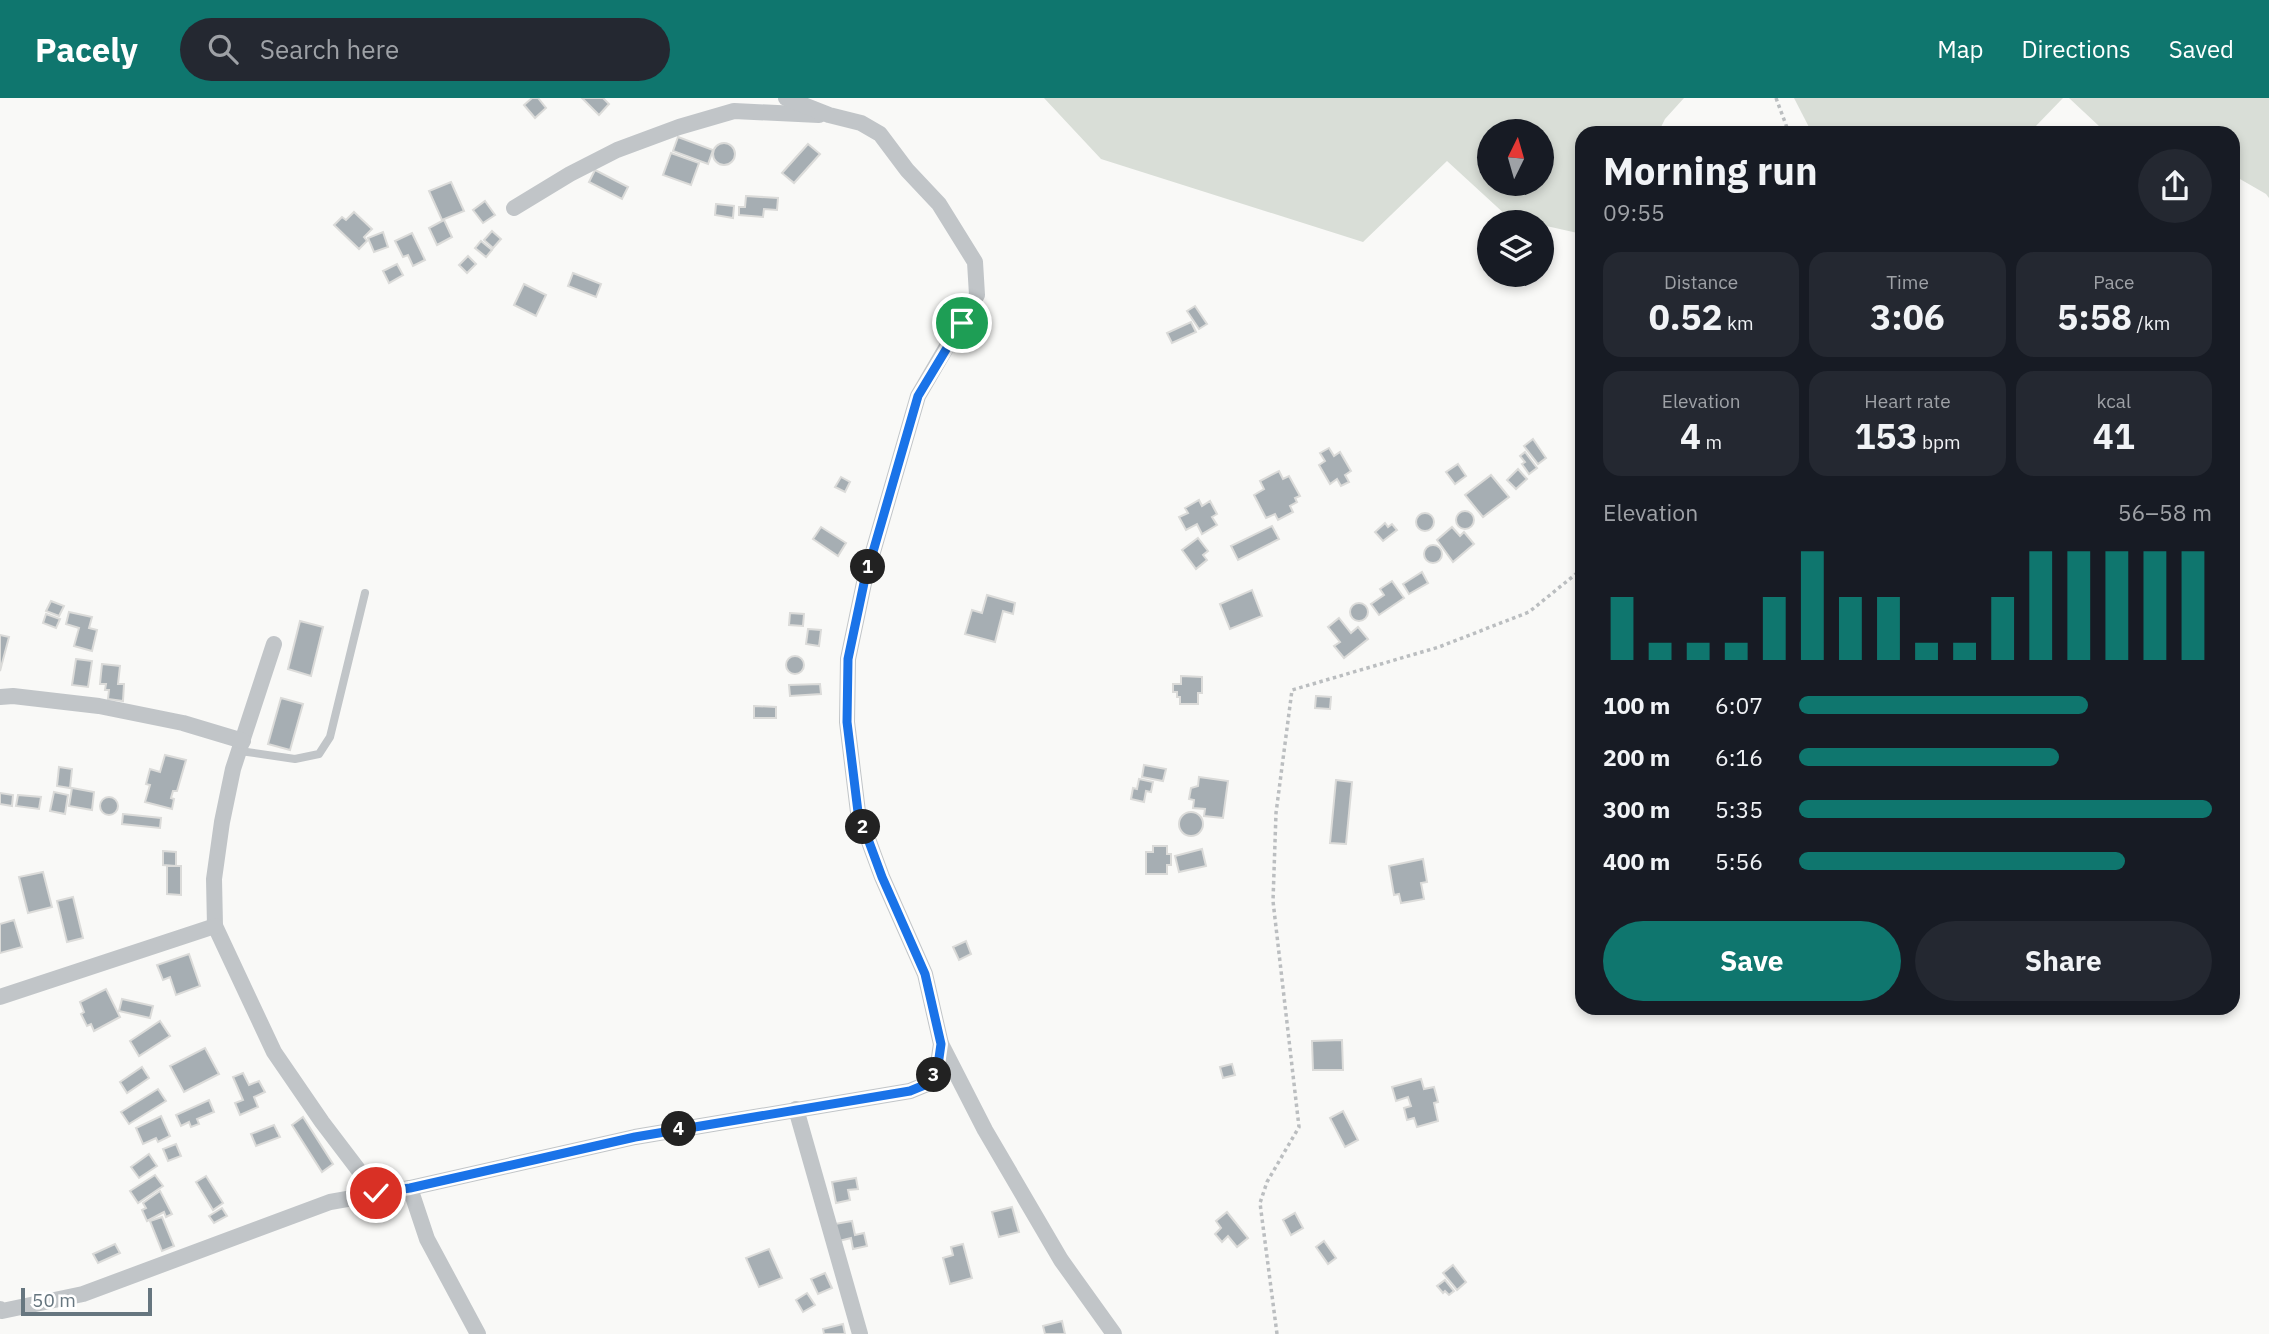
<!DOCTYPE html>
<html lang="en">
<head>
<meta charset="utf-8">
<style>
  body { margin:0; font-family:"IBM Plex Sans",sans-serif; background:#242831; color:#f1f3f6; height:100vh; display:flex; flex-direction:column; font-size:26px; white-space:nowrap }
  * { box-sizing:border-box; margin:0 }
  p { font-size:23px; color:#9ea1a6 }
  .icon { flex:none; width:38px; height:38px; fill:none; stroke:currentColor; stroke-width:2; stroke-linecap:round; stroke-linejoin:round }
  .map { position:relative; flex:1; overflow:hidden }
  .panel { position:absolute; left:1575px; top:28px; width:665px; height:889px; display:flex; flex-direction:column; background:#171b24; border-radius:21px; box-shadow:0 4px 10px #0003 }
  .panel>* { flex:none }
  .needle { width:46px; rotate:5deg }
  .controls { position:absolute; left:1477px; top:21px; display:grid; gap:14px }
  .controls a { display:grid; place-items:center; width:77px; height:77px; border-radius:50%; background:#171b24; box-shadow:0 4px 10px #0003; font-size:35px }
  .scale { position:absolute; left:21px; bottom:18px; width:131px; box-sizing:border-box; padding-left:7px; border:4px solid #66767f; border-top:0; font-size:19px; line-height:24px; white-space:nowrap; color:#66767f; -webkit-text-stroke:5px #fff; paint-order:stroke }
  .pin { position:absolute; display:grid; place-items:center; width:60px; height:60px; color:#fff; margin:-30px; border:4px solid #fff; border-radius:50%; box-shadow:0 2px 7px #0007 }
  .km { position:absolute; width:35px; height:35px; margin:-18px; border-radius:50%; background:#222; color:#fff; font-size:19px; line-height:35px; text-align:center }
  .round { display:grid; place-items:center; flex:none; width:74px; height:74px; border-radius:37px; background:#242831 }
  .head { display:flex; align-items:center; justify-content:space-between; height:119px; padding:0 28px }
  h1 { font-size:38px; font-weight:700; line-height:52px }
  .stats { display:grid; grid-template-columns:repeat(3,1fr); gap:10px; height:119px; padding:7px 28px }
  .stats div { display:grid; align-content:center; border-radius:18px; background:#242831; text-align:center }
  .stats b { font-size:35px; font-weight:700 }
  .stats small { font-size:19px; font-weight:400 }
  .stats p { font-size:19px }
  .chart { height:196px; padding:14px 28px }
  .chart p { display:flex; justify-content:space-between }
  .chart svg { width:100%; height:126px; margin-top:7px; stroke:#0f766e; stroke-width:6 }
  .primary-button { display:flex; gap:14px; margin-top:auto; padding:14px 28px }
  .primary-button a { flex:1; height:80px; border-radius:42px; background:#0f766e; color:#fff; font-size:28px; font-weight:700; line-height:80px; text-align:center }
  .primary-button a+a { background:#242831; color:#f1f3f6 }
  ul { padding:0 28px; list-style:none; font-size:23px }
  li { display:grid; grid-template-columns:112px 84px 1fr; align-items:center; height:52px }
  li i { height:18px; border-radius:9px; background:#0f766e }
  header { display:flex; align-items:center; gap:42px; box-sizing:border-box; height:98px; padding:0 35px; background:#0f766e; color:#fff }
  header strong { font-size:33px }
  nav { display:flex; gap:38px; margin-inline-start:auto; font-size:24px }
  .search { width:490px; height:63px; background:#242831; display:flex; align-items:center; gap:18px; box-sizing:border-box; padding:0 24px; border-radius:38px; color:#9ea1a6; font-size:26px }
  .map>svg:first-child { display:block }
  .green { fill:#d9ded7; fill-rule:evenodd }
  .building { fill:#a6aeb3; stroke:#dbdbd9; stroke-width:2 }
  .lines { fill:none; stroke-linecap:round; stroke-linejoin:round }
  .path { stroke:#bbbec0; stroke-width:3.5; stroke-dasharray:3.5 3.5; stroke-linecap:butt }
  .service { stroke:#c1c5c8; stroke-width:8 }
  .minor { stroke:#c1c5c8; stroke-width:16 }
  .route-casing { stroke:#fff; stroke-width:14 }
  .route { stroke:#1a73e8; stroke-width:9 }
</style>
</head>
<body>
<header>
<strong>Pacely</strong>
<div class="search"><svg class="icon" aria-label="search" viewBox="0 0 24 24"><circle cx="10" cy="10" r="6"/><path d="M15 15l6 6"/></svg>Search here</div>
<nav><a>Map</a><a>Directions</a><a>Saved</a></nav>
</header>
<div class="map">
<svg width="2269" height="1236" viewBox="0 0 2269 1236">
  <rect width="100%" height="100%" fill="#f9f9f7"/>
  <g class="green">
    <path d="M1044,0h640l-19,21 -7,14h-76v101l-40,-9v-3l-34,-5 -61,-56 -84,81 -262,-83zM1542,33v53h-53v-53z"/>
    <path d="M1794,0h269l-34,35h-217z"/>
    <path d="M2069,0h200v100l-3,-4 -33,-19v-42h-100l-34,-7z"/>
  </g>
  <g class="building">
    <path d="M532,0h6l8,10 -11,10 -11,-13z"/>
    <path d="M582,0h21l6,6 -10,11z"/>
    <path d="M678,39l35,13 -5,14 -35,-13z"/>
    <circle cx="724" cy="56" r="11"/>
    <path d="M808,46l12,10 -26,29 -12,-10z"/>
    <path d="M671,55l28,10 -8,22 -28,-10z"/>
    <path d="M595,72l33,17 -6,12 -33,-17z"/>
    <path d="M451,84l13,29 -22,9 -13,-29z"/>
    <path d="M746,98l32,2 -1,12 -13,-1 -1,8 -24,-2v-8h6z"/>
    <path d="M485,103l10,14 -12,8 -10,-13z"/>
    <path d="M716,106l18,2 -1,12 -18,-3z"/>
    <path d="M354,114l18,17 -8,8 3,4 -8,8 -25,-24 8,-8 4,3z"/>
    <path d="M444,122l8,17 -15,8 -8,-17z"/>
    <path d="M492,133l9,8 -8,9 -9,-8z"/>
    <path d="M383,134l5,15 -14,5 -6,-14z"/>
    <path d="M412,135l13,27 -12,6 -5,-11 -5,2 -8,-16z"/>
    <path d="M481,143l11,9 -6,7 -11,-9z"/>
    <path d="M468,158l8,8 -9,9 -8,-8z"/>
    <path d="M397,166l6,11 -14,8 -6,-12z"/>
    <path d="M573,175l28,11 -5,13 -28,-11z"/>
    <path d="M524,186l22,11 -10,21 -22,-11z"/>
    <path d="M1195,208l12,18 -8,5 -12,-18z"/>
    <path d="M1191,224l5,10 -24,11 -5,-10z"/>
    <path d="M1533,341l13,19 -8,6 -14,-18z"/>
    <path d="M1329,350l5,8 6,-4 11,19 -6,4 4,7 -8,4 -4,-7 -7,5 -11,-19 6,-4 -5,-8z"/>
    <path d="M1525,354l12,16 -8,6 -7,-10 3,-2 -5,-6z"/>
    <path d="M1458,366l8,12 -11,8 -9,-12z"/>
    <path d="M1518,371l9,10 -11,10 -9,-9z"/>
    <path d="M1279,373l4,8 6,-3 11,20 -5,2 2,4 -7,4 3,6 -15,8 -3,-6 -9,4 -12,-23 10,-6 -4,-8z"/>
    <path d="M1491,377l18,22 -26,20 -18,-22z"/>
    <path d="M841,379l9,5 -5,10 -10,-5z"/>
    <path d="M1199,402l3,6 8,-5 7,13 -5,3 5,8 -15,9 -5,-10 -11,6 -7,-13 9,-4 -3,-5z"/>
    <circle cx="1465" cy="422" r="9"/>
    <circle cx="1425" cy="424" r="9"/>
    <path d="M1385,425l3,4 4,-3 5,6 -14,11 -8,-9z"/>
    <path d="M1272,428l7,13 -41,21 -7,-14z"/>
    <path d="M821,429l25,16 -8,13 -25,-17z"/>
    <path d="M1452,429l8,9 4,-4 10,12 -21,18 -16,-22z"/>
    <path d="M1198,440l10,13 -5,4 4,5 -11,9 -14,-19z"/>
    <circle cx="1433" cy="456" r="9"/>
    <path d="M1422,474l6,11 -19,11 -6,-10z"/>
    <path d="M1392,483l12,17 -25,17 -8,-11 13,-9 -4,-6z"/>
    <path d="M1252,492l10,26 -32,13 -10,-25z"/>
    <path d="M987,497l28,8 -2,11 -10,-3 -8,31 -30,-8 7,-24 10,3z"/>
    <path d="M51,503l13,5 -5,10 -13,-5z"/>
    <circle cx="1359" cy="514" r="9"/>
    <path d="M69,514l23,5 -3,11 8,2 -5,21 -18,-5 5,-18 -13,-4z"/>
    <path d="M790,515l14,1 -1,12 -14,-1z"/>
    <path d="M46,516l14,5 -4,9 -13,-5z"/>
    <path d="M1339,520l12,15 7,-6 10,12 -24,19 -10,-12 6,-4 -12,-15z"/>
    <path d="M300,523l23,6 -12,49 -23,-7z"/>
    <path d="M808,531l13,1 -2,16 -13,-2z"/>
    <path d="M0,537l9,2 -9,34z"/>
    <circle cx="795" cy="567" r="9"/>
    <path d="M76,561l16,2 -4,26 -16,-2z"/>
    <path d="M102,566l18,2 -2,18h6l-1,17 -15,-2 1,-9h-4l1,-6h-6z"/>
    <path d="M1181,578l21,1v16h-4v11h-18v-7h-3v-5h-4v-8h8z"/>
    <path d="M820,586l1,10 -31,2 -1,-11z"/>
    <path d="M1316,598l15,1 -1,12 -15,-1z"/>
    <path d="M281,600l22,6 -13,46 -22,-6z"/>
    <path d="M754,608l22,1v11h-22z"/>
    <path d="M165,657l21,5 -9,31h-4l-2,7 3,1 -2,10 -27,-7 5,-17 -4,-1 4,-15 10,3z"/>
    <path d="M1144,667l22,4 -3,12 -21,-4z"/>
    <path d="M59,669l13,2 -2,19 -13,-2z"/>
    <path d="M1199,679l29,4 -5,37 -19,-2 1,-7 -12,-1 1,-8 -5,-1 2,-11 7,-2z"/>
    <path d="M1139,681l14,3 -2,10 -5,-1 -2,11 -13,-3 2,-11 4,1z"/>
    <path d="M1336,682l16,2 -6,62 -16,-1z"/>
    <path d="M72,690l22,4 -2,18 -23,-4z"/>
    <path d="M54,694l14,3 -3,19 -15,-3z"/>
    <path d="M0,695l13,2 -1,11 -12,-2z"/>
    <path d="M18,697l23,2 -2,12 -23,-3z"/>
    <circle cx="109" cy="708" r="9"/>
    <circle cx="1191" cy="726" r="12"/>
    <path d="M123,716l38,4 -1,10 -38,-4z"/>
    <path d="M1153,748h14v8h4v11h-4v9h-21v-22h7z"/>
    <path d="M1202,751l4,17 -27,6 -4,-16z"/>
    <path d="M163,753l13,1v14l-13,-1z"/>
    <path d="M1423,761l4,23 -6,1 3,16 -23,4 -2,-9 -5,1 -5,-29z"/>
    <path d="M167,768h14v29l-14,-1z"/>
    <path d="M43,774l9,35 -24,6 -9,-36z"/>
    <path d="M73,799l10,41 -16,4 -10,-41z"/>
    <path d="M14,822l8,27 -22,6v-29z"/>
    <path d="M966,843l5,13 -12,6 -6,-13z"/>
    <path d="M189,856l11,32 -24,9 -6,-18 -7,3 -6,-15z"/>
    <path d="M106,891l14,28 -26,14 -3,-7 -4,2 -6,-12 3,-2 -4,-10z"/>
    <path d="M122,901l31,7 -3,12 -31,-7z"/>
    <path d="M160,923l10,15 -31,20 -9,-15z"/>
    <path d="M1342,942l1,30h-30l-1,-29z"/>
    <path d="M205,950l14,26 -35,18 -14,-26z"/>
    <path d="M1232,966l3,11 -12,3 -3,-11z"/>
    <path d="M142,969l7,11 -22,15 -7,-11z"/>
    <path d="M243,975l6,12 10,-4 6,11 -11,5 4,10 -18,8 -5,-12 8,-3 -10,-23z"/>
    <path d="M1421,981l3,10 10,-2 4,15 -4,1 4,18 -21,6 -3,-9 -7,2 -3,-12 7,-2 -3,-9 -12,4 -4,-14z"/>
    <path d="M158,991l8,12 -37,23 -8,-12z"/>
    <path d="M209,1002l5,12 -17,7 2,5 -8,3 -2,-5 -8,4 -5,-11z"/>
    <path d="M1343,1013l15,29 -13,7 -15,-29z"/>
    <path d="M161,1018l9,20 -12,6 -2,-4 -13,6 -7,-16z"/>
    <path d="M303,1019l30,47 -11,8 -30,-47z"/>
    <path d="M274,1027l6,12 -24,9 -5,-12z"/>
    <path d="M176,1046l5,12 -13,5 -5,-12z"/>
    <path d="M149,1056l8,12 -18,12 -8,-11z"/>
    <path d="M155,1077l8,11 -25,17 -8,-12z"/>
    <path d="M206,1078l17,27 -10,7 -17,-28z"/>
    <path d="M856,1080l2,11 -10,1 2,10 -14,3 -4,-21z"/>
    <path d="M160,1093l12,23 -6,3 -2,-5 -17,9 -5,-11 4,-2 -3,-5z"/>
    <path d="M1012,1109l7,25 -20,5 -7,-25z"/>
    <path d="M222,1110l5,8 -13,7 -5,-7z"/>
    <path d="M1227,1114l21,26 -11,9 -9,-11 -6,6 -7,-8 6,-6 -5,-7z"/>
    <path d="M1295,1115l8,15 -12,7 -8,-15z"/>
    <path d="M162,1119l12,29 -12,5 -12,-30z"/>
    <path d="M852,1123l3,14 9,-2 3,13 -14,3 -2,-11 -12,3 -4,-17z"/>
    <path d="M1324,1143l12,17 -8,6 -12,-17z"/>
    <path d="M115,1146l5,9 -22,10 -5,-9z"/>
    <path d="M963,1146l9,34 -22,6 -7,-26 10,-3 -2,-8z"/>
    <path d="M769,1151l13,29 -23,9 -13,-29z"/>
    <path d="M1453,1167l13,17 -9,8 -14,-17z"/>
    <path d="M825,1175l7,15 -14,6 -7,-15z"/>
    <path d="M1445,1182l9,11 -5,4 -4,-4 -2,2 -6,-7z"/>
    <path d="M807,1195l8,12 -12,7 -7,-12z"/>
    <path d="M1062,1223l3,13h-20l-2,-8z"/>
    <path d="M843,1226l2,10h-21l-1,-5z"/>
  </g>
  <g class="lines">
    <g class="path">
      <path d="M1776,0l13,35"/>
      <path d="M1277,1236l-17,-131 7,-21 32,-55 -26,-226 3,-88 16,-123 147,-43 90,-35 53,-43"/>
    </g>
    <path class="service" d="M240,653l55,8 24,-5 11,-17 35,-144"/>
    <g class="minor">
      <path d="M514,110l56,-34 47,-24 62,-23 55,-16 85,4"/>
      <path d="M274,546l-41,125 -11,53 -8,57 1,47 59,126 48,70 54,71"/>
      <path d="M0,599l13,-1 86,10 84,17 60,18"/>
      <path d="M0,899l215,-71"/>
      <path d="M941,946l44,86 76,130 53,74"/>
      <path d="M796,1011l64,225"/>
      <path d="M410,1090l225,-51 275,-46 17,-7 10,-13 4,-27 -16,-70 -43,-97 -24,-65 -11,-90 1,-63 16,-76 54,-187 59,-101 -2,-33 -36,-58 -32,-34 -27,-36 -19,-11 -32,-8 -43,-17"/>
      <path d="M0,1211l2,2 81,-17 247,-92 80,-14 17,51 51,95"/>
    </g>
  </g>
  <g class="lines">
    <defs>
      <path id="route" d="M376,1095l34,-5 225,-51 275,-46 17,-7 10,-12 4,-28 -16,-70 -43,-97 -24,-65 -11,-90 1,-63 16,-76 54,-187 44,-73"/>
    </defs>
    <use href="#route" class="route-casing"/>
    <use href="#route" class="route"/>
  </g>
</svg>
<div class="controls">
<a><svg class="needle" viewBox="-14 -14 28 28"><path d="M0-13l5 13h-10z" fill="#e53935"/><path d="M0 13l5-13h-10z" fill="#9ea1a6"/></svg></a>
<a><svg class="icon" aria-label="layers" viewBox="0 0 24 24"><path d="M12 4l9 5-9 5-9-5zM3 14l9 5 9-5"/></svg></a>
</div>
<div class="scale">50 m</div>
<div class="pin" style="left:962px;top:225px;background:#1e9e55"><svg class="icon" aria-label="arrive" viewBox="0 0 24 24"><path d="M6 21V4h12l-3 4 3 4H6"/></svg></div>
<div class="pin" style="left:376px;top:1095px;background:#d93025"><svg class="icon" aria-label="check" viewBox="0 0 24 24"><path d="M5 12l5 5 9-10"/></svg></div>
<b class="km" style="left:868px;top:469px">1</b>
<b class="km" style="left:863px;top:729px">2</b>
<b class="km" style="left:934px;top:977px">3</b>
<b class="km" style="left:679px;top:1031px">4</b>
<section class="panel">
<div class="head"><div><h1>Morning run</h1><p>09:55</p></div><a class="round"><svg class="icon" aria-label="share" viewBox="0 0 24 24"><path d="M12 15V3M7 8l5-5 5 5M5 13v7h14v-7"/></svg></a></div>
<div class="stats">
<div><p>Distance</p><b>0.52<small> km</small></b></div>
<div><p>Time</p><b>3:06</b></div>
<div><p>Pace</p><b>5:58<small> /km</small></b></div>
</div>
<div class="stats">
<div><p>Elevation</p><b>4<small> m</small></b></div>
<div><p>Heart rate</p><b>153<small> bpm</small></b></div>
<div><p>kcal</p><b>41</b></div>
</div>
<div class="chart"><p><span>Elevation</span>56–58 m</p>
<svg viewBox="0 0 160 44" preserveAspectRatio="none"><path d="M5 44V22M15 44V38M25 44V38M35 44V38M45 44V22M55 44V6M65 44V22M75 44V22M85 44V38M95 44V38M105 44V22M115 44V6M125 44V6M135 44V6M145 44V6M155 44V6"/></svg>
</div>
<ul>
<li><b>100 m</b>6:07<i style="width:70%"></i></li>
<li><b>200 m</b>6:16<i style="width:63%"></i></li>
<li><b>300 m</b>5:35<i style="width:100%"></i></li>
<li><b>400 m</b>5:56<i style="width:79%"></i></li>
</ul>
<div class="primary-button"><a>Save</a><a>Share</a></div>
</section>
</div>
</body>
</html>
